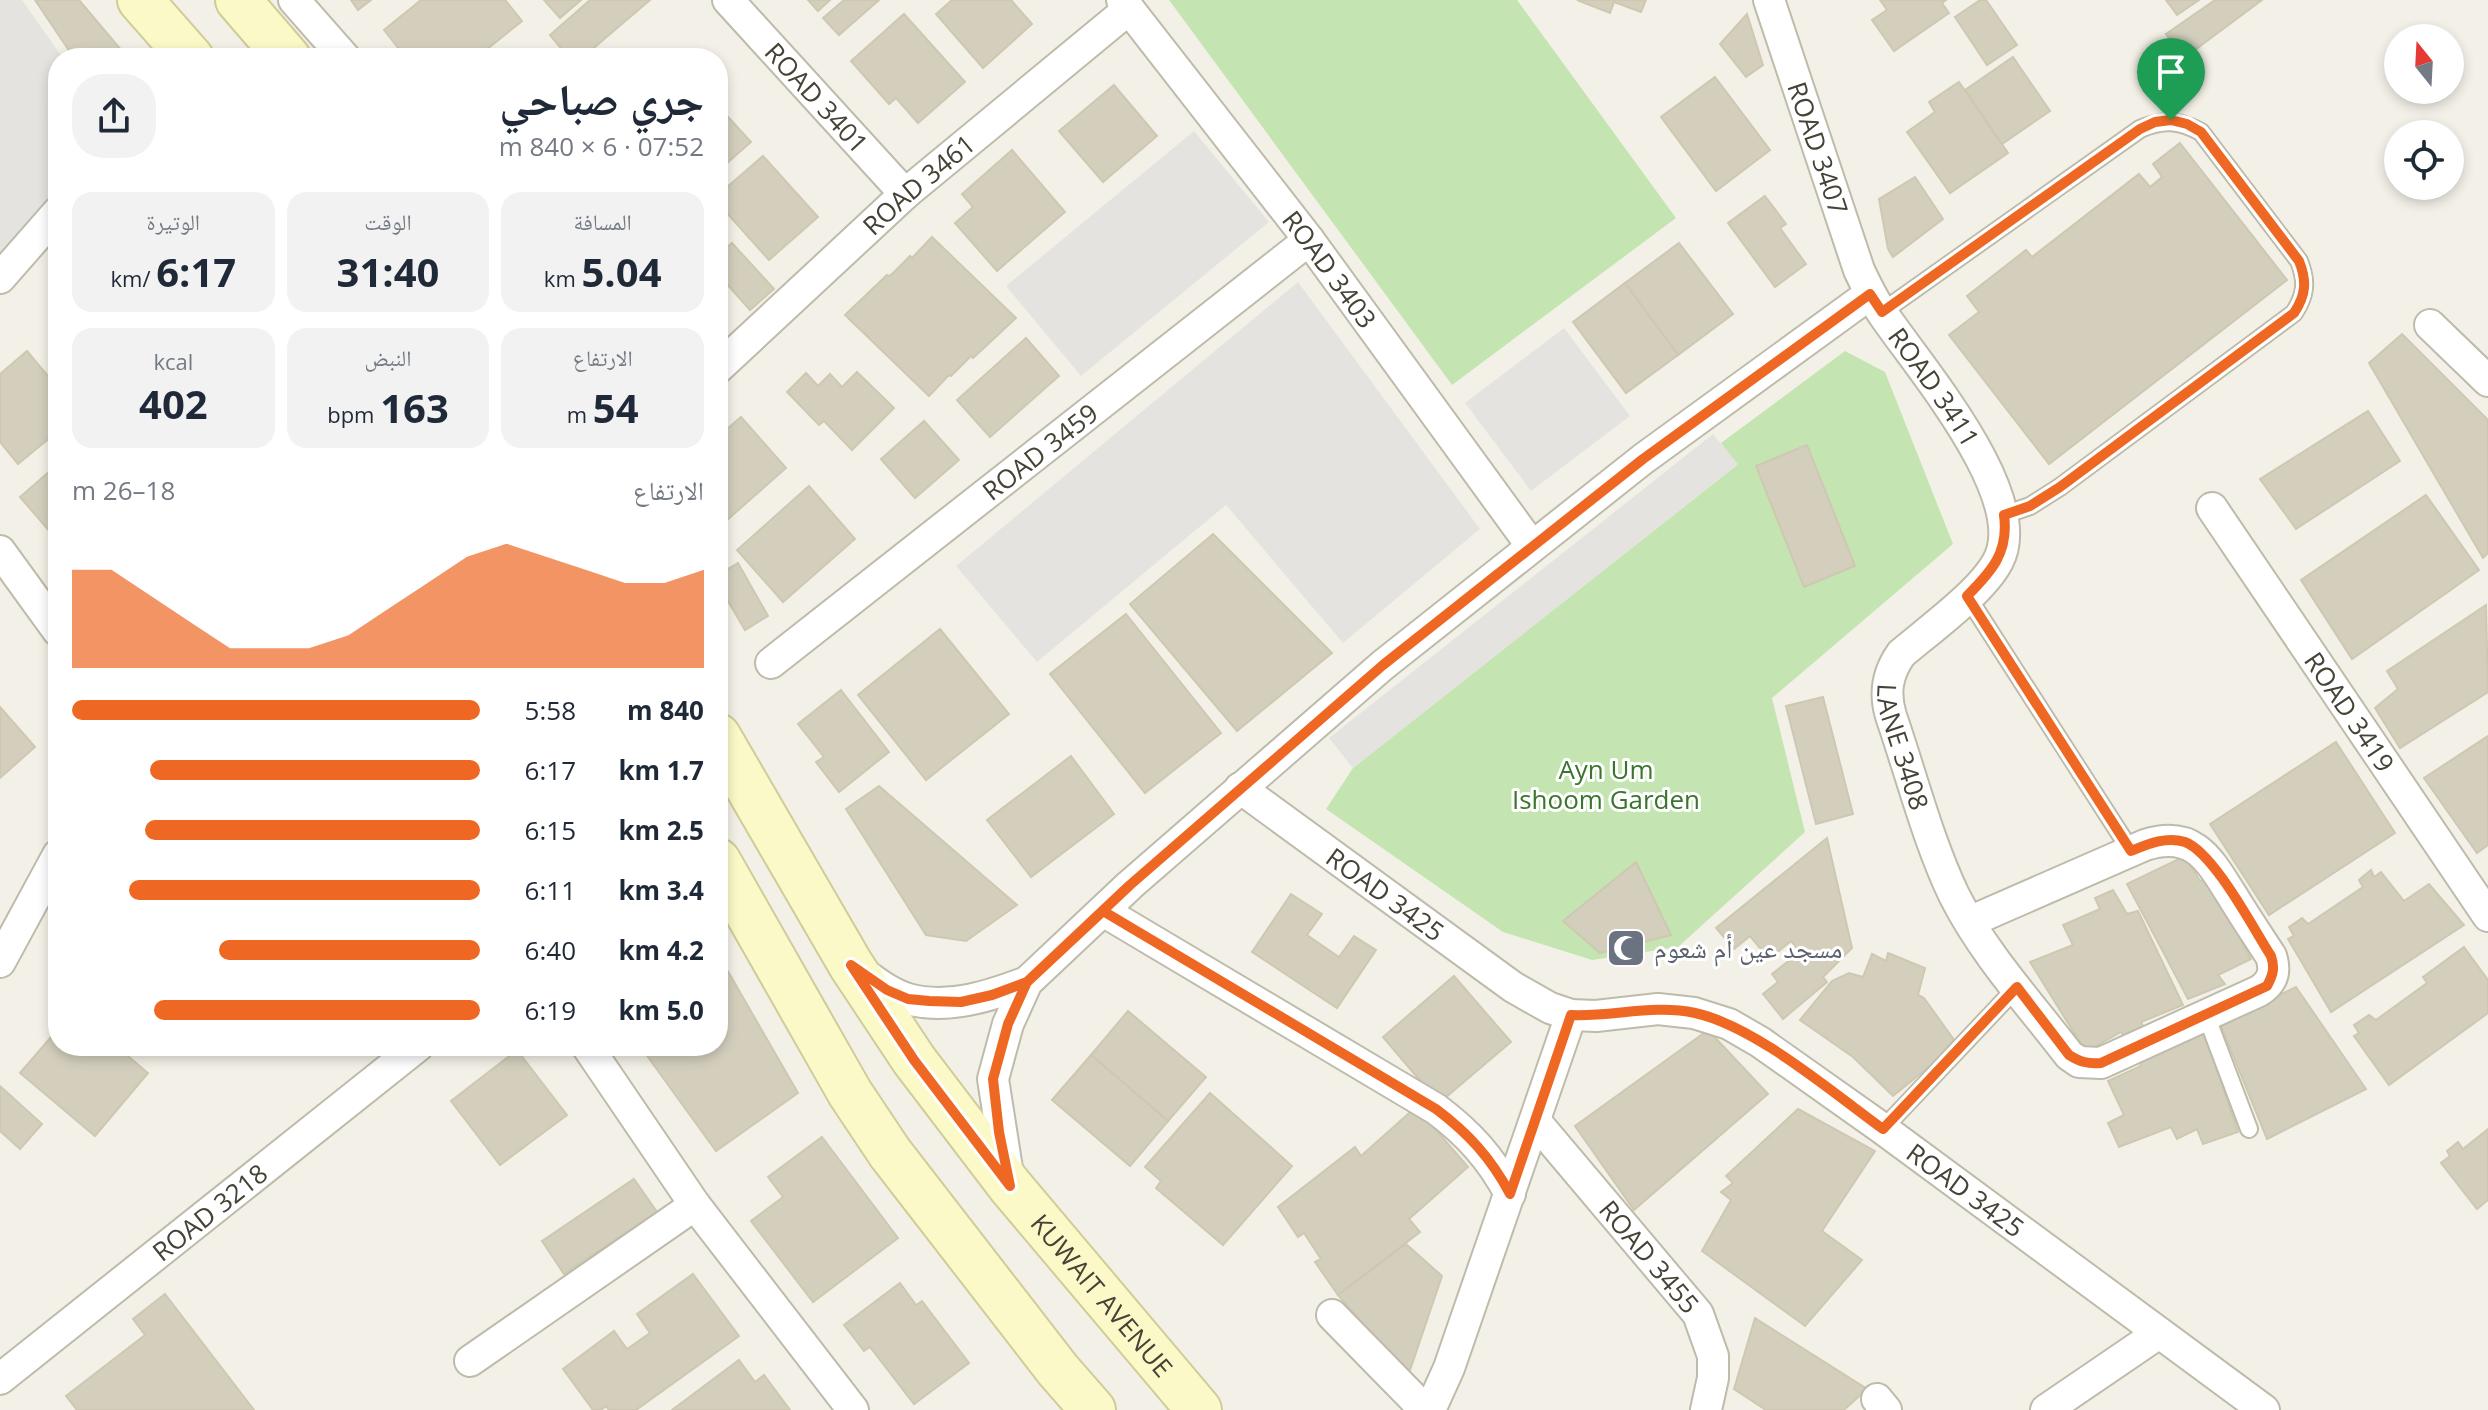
<!DOCTYPE html>
<html lang="ar">
<head>
<meta charset="utf-8">
<style>
  body { margin:0; font-family:"Open Sans","Noto Naskh Arabic",sans-serif; background:#f2f2f3; color:#1f2937; direction:rtl; height:100vh; display:flex; flex-direction:column; font-size:30px; white-space:nowrap }
  * { box-sizing:border-box; margin:0 }
  p { font-size:26px; color:#747a83 }
  .icon { flex:none; width:44px; height:44px; fill:none; stroke:currentColor; stroke-width:2; stroke-linecap:round; stroke-linejoin:round }
  .map { position:relative; flex:1; overflow:hidden; direction:ltr }
  .details { position:absolute; left:48px; top:48px; width:680px; height:1008px; display:flex; flex-direction:column; background:#fff; border-radius:32px; box-shadow:0 4px 12px #0003; direction:rtl }
  .details>* { flex:none }
  .needle { width:52px; rotate:342deg }
  .tools { position:absolute; left:2384px; top:24px; display:grid; gap:16px }
  .tools a { display:grid; place-items:center; width:80px; height:80px; border-radius:50%; background:#fff; box-shadow:0 4px 12px #0003; font-size:40px }
  .pin { position:absolute; display:grid; place-items:center; width:68px; height:68px; color:#fff; margin:-82px -34px; border-radius:50% 50% 50% 0; rotate:-45deg; box-shadow:0 0 8px #0007 }
  .pin .icon { rotate:45deg }
  .round { display:grid; place-items:center; flex:none; width:84px; height:84px; border-radius:32px; background:#f2f2f3 }
  .overview { display:flex; align-items:center; justify-content:space-between; height:136px; padding:0 24px }
  h1 { font-size:44px; font-weight:700; line-height:60px }
  .figures { display:grid; grid-template-columns:repeat(3,1fr); gap:12px; height:136px; padding:8px 24px }
  .figures div { display:grid; align-content:center; border-radius:20px; background:#f2f2f3; text-align:center }
  .figures b { font-size:40px; font-weight:700 }
  .figures small { font-size:22px; font-weight:400 }
  .figures p { font-size:22px }
  .chart { height:224px; padding:16px 24px }
  .chart p { display:flex; justify-content:space-between }
  .chart svg { width:100%; height:144px; margin-top:8px; fill:#ee6823; opacity:.7 }
  ul { padding:0 24px; list-style:none; font-size:26px }
  li { display:grid; grid-template-columns:128px 96px 1fr; align-items:center; height:60px }
  li i { height:20px; border-radius:10px; background:#ee6823 }
  .map>svg:first-child { display:block }
  .green { fill:#c4e5b2 }
  .parking { fill:#e4e3df }
  .building { fill:#d4cfbd; stroke:#cec8b1; stroke-width:2 }
  .lines { fill:none; stroke-linecap:round; stroke-linejoin:round }
  .service-casing { stroke:#bebbaa; stroke-width:20 }
  .minor-casing { stroke:#bebbaa; stroke-width:34 }
  .secondary-casing { stroke:#d0cc99; stroke-width:48 }
  .service { stroke:#fff; stroke-width:16 }
  .minor { stroke:#fff; stroke-width:30 }
  .secondary { stroke:#fcf9c8; stroke-width:44 }
  .route-casing { stroke:#fff; stroke-width:16 }
  .route { stroke:#ee6823; stroke-width:10 }
  .labels { text-anchor:middle; dominant-baseline:central; stroke-width:6; stroke-linejoin:round; paint-order:stroke }
  .street-label { font-size:26px; fill:#454236; stroke:#fff }
  .park-label { font-size:26px; fill:#3a742d; stroke:#fff }
  .worship-label { font-size:26px; fill:#5b616d; stroke:#fff; text-anchor:start }
</style>
</head>
<body>
<div class="map">
<svg width="2488" height="1410" viewBox="0 0 2488 1410">
  <rect width="100%" height="100%" fill="#f3f1e7"/>
  <g class="green">
    <path d="M1169,0h348l159,218 -224,167z"/>
    <path d="M1845,351l40,21 68,172 -181,154 33,134 -127,115 -86,13 -89,-28 -177,-123 27,-41 384,-303 -16,-22z"/>
  </g>
  <g class="parking">
    <path d="M0,0h22l41,58h-5v38l-11,16 11,11v68l-58,65z"/>
    <path d="M1194,131l75,91 -188,154 -75,-90z"/>
    <path d="M1298,282l182,247 -137,114 -117,-138 -189,157 -81,-96z"/>
    <path d="M1564,328l66,88 -99,75 -66,-88z"/>
    <path d="M1713,434l25,30 -385,304 -24,-30z"/>
  </g>
  <g class="building">
    <path d="M35,0h44l49,58h-54z"/>
    <path d="M351,0h20l-13,10z"/>
    <path d="M421,0h84l17,21 -46,37h-70l-22,-28z"/>
    <path d="M544,0h37l-21,18z"/>
    <path d="M590,0h60l-68,58h-13l-19,-23z"/>
    <path d="M808,0h22l-12,11z"/>
    <path d="M844,0h35l-40,35 -16,-17z"/>
    <path d="M952,0h59l21,24 -49,44 -47,-54z"/>
    <path d="M1577,0h69l-5,12 -27,-10 -4,11z"/>
    <path d="M1880,0h66l-4,3 7,10 -55,38 -22,-31 15,-10z"/>
    <path d="M1980,0h6l31,45 -30,20 -32,-48z"/>
    <path d="M2166,0h33l-22,15z"/>
    <path d="M2215,0h47l-78,58 -18,-24z"/>
    <path d="M904,14l61,68 -47,41 -22,-25 -7,6 -38,-43z"/>
    <path d="M1747,14l16,51 -17,12 -26,-33z"/>
    <path d="M2013,57l37,54 -48,33 -37,-54z"/>
    <path d="M1715,77l55,73 -54,41 -55,-74z"/>
    <path d="M1959,82l49,71 -58,40 -43,-61 28,-20 -6,-10z"/>
    <path d="M1114,85l43,51 -54,46 -44,-51z"/>
    <path d="M718,106l33,36 -33,29z"/>
    <path d="M2180,143l107,137 -238,184 -100,-129 30,-23 -12,-16 59,-46 6,7 107,-83 11,13 12,-10 -9,-13z"/>
    <path d="M1012,150l53,62 -68,59 -42,-48 18,-16 -11,-13z"/>
    <path d="M763,156l55,61 -49,43 -51,-57v-8z"/>
    <path d="M1915,177l28,42 -50,38 -5,-8 -9,-50z"/>
    <path d="M1765,196l21,28 -6,4 26,36 -31,23 -47,-64z"/>
    <path d="M932,237l84,81 -43,40 -2,-2 -20,20 -2,-1 -20,21 -84,-81 42,-40 3,1 20,-20 2,2z"/>
    <path d="M732,243l42,46 -24,21 -32,-36v-19z"/>
    <path d="M1679,243l54,71 -55,41 -53,-72z"/>
    <path d="M1625,283l53,72 -52,38 -53,-71z"/>
    <path d="M2402,334l86,86v133l-5,5 -114,-195z"/>
    <path d="M1026,338l33,38 -69,61 -33,-37z"/>
    <path d="M27,351l31,37v43l-40,33 -18,-22v-68z"/>
    <path d="M857,372l37,36 -42,42 -28,-29 -5,4 -32,-33 19,-19 12,13 12,-12 12,13z"/>
    <path d="M2368,411l32,50 -104,68 -36,-50z"/>
    <path d="M741,417l45,51 -68,60v-91z"/>
    <path d="M924,421l35,39 -44,38 -34,-39z"/>
    <path d="M1807,445l48,121 -51,21 -48,-121z"/>
    <path d="M58,464v77l-38,-44z"/>
    <path d="M809,486l46,53 -72,63 -46,-52z"/>
    <path d="M2426,495l53,75 -127,89 -51,-79z"/>
    <path d="M1213,534l119,119 -95,78 -107,-127z"/>
    <path d="M738,563l30,53 -23,14 -27,-46v-9z"/>
    <path d="M2486,605l2,87 -88,56 -25,-40 23,-19 -11,-18z"/>
    <path d="M1126,614l95,119 -76,60 -95,-119z"/>
    <path d="M940,629l69,85 -83,66 -68,-85z"/>
    <path d="M841,690l48,62 -50,40 -23,-30 8,-5 -26,-33z"/>
    <path d="M1823,697l30,117 -37,10 -30,-118z"/>
    <path d="M0,707l35,40 -35,31z"/>
    <path d="M2488,736v109l-11,8 -53,-75z"/>
    <path d="M2336,742l59,91 -126,82 -59,-91z"/>
    <path d="M1071,756l43,58 -83,63 -44,-57z"/>
    <path d="M879,786l138,119 -51,36 -40,-6 -80,-126z"/>
    <path d="M1827,838l25,110 -29,29 4,5 -44,37 -20,-25 15,-12 -6,-8 28,-22 -9,-11 -22,18 -19,-23 -16,13 -18,-21z"/>
    <path d="M2185,856l15,25 9,-5 42,83 -33,16 7,9 -37,15 -61,-115z"/>
    <path d="M1636,862l35,73 -71,18 -37,-32z"/>
    <path d="M2371,870l3,7 7,-5 23,29 25,-17 35,41 -133,87 -43,-73 6,-3 -5,-9 13,-9 6,6 55,-37 -4,-7z"/>
    <path d="M2113,890l14,24 11,-3 45,94 -42,17 6,12 -19,8 -7,-10 -35,20 -56,-90 43,-17 -10,-20 37,-16 -5,-11z"/>
    <path d="M1291,894l31,20 -15,21 32,22 15,-21 22,14 -39,58 -85,-56z"/>
    <path d="M2464,947l24,33v33l-99,72 -35,-49 5,-3 -5,-8 15,-10 7,5 51,-37 -4,-6z"/>
    <path d="M1888,953l37,15 -7,27 6,3 33,46 -64,52 -40,-39 -53,-37 32,-39 17,-8 14,4 9,-23 14,7z"/>
    <path d="M718,954l80,139 -82,58 -76,-105h78z"/>
    <path d="M1454,976l57,66 -72,61 -56,-66z"/>
    <path d="M2296,987l70,102 -99,50 -47,-116z"/>
    <path d="M1128,1011l78,66 -38,44 -77,-66z"/>
    <path d="M2201,1023l37,109 -35,12 -6,-15 -20,10 -6,-12 -52,20 -11,-24 16,-8 -16,-34 33,-15 -2,-6z"/>
    <path d="M58,1029v17h58l32,27 -53,63 -75,-63z"/>
    <path d="M1708,1030l60,64 -134,116 -59,-84z"/>
    <path d="M517,1050l50,65 -67,50 -49,-64z"/>
    <path d="M1091,1055l77,66 -38,45 -78,-66z"/>
    <path d="M0,1086l42,38 -22,25 -20,-18z"/>
    <path d="M1210,1093l82,73 -69,79 -67,-57 5,-7 -16,-14z"/>
    <path d="M1416,1107l52,60 -59,52 11,13 -82,63 -23,-33 6,-3 -17,-26 -6,4 -20,-30 77,-60 6,9z"/>
    <path d="M1798,1109l77,42 -53,80 40,29 -57,66 -103,-75 29,-51 -10,-8 12,-9 -7,-7z"/>
    <path d="M2488,1129v71l-11,9 -36,-46 9,-7 -3,-5 11,-9 5,7z"/>
    <path d="M822,1137l76,101 -85,64 -62,-81 32,-24 -15,-20z"/>
    <path d="M634,1179l23,33 -93,62 -22,-33z"/>
    <path d="M1406,1244l36,32 -34,100 -70,-81z"/>
    <path d="M693,1274l46,62 -103,74h-27l-3,-4 -5,4h-8l-30,-41 51,-38 13,18 23,-16 -13,-19z"/>
    <path d="M900,1283l16,22 6,-4 47,62 -55,41 -44,-57 -6,4 -20,-26z"/>
    <path d="M165,1294l89,116h-177l-11,-14 79,-61 -12,-16z"/>
    <path d="M1755,1318l112,71 -23,21h-78l-32,-21z"/>
    <path d="M739,1360l16,22 9,-7 26,35h-118z"/>
  </g>
  <g class="lines">
    <defs>
      <g id="service">
        <path d="M1882,312l258,-183c23,-10 39,-9 61,3l98,129c8,20 7,34 -5,52l-234,174 -30,19 -26,9"/>
        <path d="M1967,596l164,255"/>
        <path d="M2206,1015l43,114"/>
        <path d="M1883,1129l134,-142"/>
      </g>
      <g id="minor">
        <path d="M294,0l51,58"/>
        <path id="s1" d="M728,0l177,194"/>
        <path id="s2" d="M1122,0l187,240 222,305"/>
        <path id="s3" d="M1769,0l90,270c7,15 14,30 24,44 35,52 149,183 115,247 -16,31 -69,69 -97,93 -14,20 -17,39 -10,62 20,58 37,125 63,179 29,58 76,109 115,160l10,7 22,1 158,-72c14,-9 17,-20 12,-35 -13,-20 -26,-39 -38,-59 -23,-36 -38,-68 -88,-52l-176,77"/>
        <path d="M0,278l58,-66"/>
        <path d="M2430,325l58,56"/>
        <path id="s4" d="M718,368l187,-174 224,-185"/>
        <path id="s5" d="M2212,508l276,408"/>
        <path d="M0,551l58,80"/>
        <path id="s6" d="M771,663l538,-423"/>
        <path id="s7" d="M1240,788l273,199 37,21 21,7 25,1 62,-7 36,4 35,11 31,18 123,87 381,281"/>
        <path d="M1103,911l333,198c32,24 55,49 74,85"/>
        <path d="M0,962l58,-107"/>
        <path d="M863,973c14,10 28,21 45,26 40,11 82,-3 119,-17"/>
        <path d="M587,1046l108,159 158,205"/>
        <path id="s8" d="M1536,1122l162,192 15,42v22l-7,32"/>
        <path d="M1008,1175l-15,-96 15,-55 19,-42 103,-97 253,-220 260,-206 227,-165"/>
        <path d="M1332,1315l93,95"/>
        <path d="M470,1361l225,-156"/>
        <path id="s9" d="M0,1379l418,-333"/>
        <path d="M1877,1399l9,11"/>
        <path d="M1430,1410l19,-42 122,-353"/>
        <path d="M2046,1410l113,-77"/>
      </g>
      <g id="secondary">
        <path d="M140,0l51,58"/>
        <path d="M238,0l50,58"/>
        <path id="s10" d="M718,736l133,229 63,95 96,126 189,224"/>
        <path d="M718,861l132,232 40,60 168,217 35,40"/>
      </g>
    </defs>
    <use href="#service" class="service-casing"/>
    <use href="#minor" class="minor-casing"/>
    <use href="#secondary" class="secondary-casing"/>
    <use href="#service" class="service"/>
    <use href="#minor" class="minor"/>
    <use href="#secondary" class="secondary"/>
  </g>
  <g class="lines">
    <defs>
      <path id="route" d="M2171,120l-16,2 -15,7 -258,183 -12,-18 -227,165 -260,206 -253,220 -103,97 -35,13 -31,7 -32,-1 -21,-2 -21,-9 -36,-25 63,95 96,126 -11,-54 -6,-53 15,-55 19,-42 76,-71 333,198c32,24 55,49 74,85l61,-179c41,2 83,-11 124,-2 60,13 137,79 188,116l134,-142 52,68c11,7 19,9 32,8l166,-77c6,-11 8,-18 4,-30 -18,-28 -57,-103 -86,-114 -19,-6 -37,2 -54,9l-164,-255c25,-25 42,-44 37,-81l26,-9 30,-19 234,-174c12,-18 13,-32 5,-52l-98,-129 -14,-8 -16,-4"/>
    </defs>
    <use href="#route" class="route-casing"/>
    <use href="#route" class="route"/>
  </g>
  <defs>
    <symbol id="mosque-square" viewBox="-11 -11 22 22"><rect x="-9" y="-9" width="18" height="18" rx="4" fill="#6b7280" stroke="#fff"/><path d="M3.5-4.9A6 6 0 1 0 3.5 4.9A5 5 0 1 1 3.5-4.9Z" fill="#fff"/></symbol>
  </defs>
  <g fill-rule="evenodd">
    <use href="#mosque-square" x="1604" y="926" width="44" height="44"/>
  </g>
  <g class="labels">
    <g class="street-label">
      <text stroke="none"><textPath href="#s1" startOffset="132">ROAD 3401</textPath></text>
      <text stroke="none"><textPath href="#s3" startOffset="156">ROAD 3407</textPath></text>
      <text stroke="none"><textPath href="#s4" startOffset="272">ROAD 3461</textPath></text>
      <text stroke="none"><textPath href="#s2" startOffset="340">ROAD 3403</textPath></text>
      <text stroke="none"><textPath href="#s3" startOffset="424">ROAD 3411</textPath></text>
      <text stroke="none"><textPath href="#s6" startOffset="342">ROAD 3459</textPath></text>
      <text stroke="none"><textPath href="#s5" startOffset="246">ROAD 3419</textPath></text>
      <text stroke="none"><textPath href="#s3" startOffset="850">LANE 3408</textPath></text>
      <text stroke="none"><textPath href="#s7" startOffset="180">ROAD 3425</textPath></text>
      <text stroke="none"><textPath href="#s7" startOffset="852">ROAD 3425</textPath></text>
      <text stroke="none"><textPath href="#s9" startOffset="268">ROAD 3218</textPath></text>
      <text stroke="none"><textPath href="#s8" startOffset="176">ROAD 3455</textPath></text>
      <text stroke="none"><textPath href="#s10" startOffset="680">KUWAIT AVENUE</textPath></text>
    </g>
    <g class="park-label">
      <text x="1606" y="769">Ayn Um<tspan x="1606" dy="30">Ishoom Garden</tspan></text>
    </g>
    <g class="worship-label">
      <text x="1654" y="948">مسجد عين أم شعوم</text>
    </g>
  </g>
</svg>
<div class="tools">
<a><svg class="needle" viewBox="-14 -14 28 28"><path d="M0-13l5 13h-10z" fill="#e53935"/><path d="M0 13l5-13h-10z" fill="#747a83"/></svg></a>
<a><svg class="icon" aria-label="locate" viewBox="0 0 24 24"><circle cx="12" cy="12" r="6"/><path d="M12 2v4M12 18v4M2 12h4M18 12h4"/></svg></a>
</div>
<div class="pin" style="left:2171px;top:120px;background:#1e9e55"><svg class="icon" aria-label="arrive" viewBox="0 0 24 24"><path d="M6 21V4h12l-3 4 3 4H6"/></svg></div>
<section class="details">
<div class="overview"><div><h1>جري صباحي</h1><p>07:52 · 6 × 840 m</p></div><a class="round"><svg class="icon" aria-label="share" viewBox="0 0 24 24"><path d="M12 15V3M7 8l5-5 5 5M5 13v7h14v-7"/></svg></a></div>
<div class="figures">
<div><p>المسافة</p><b>5.04<small> km</small></b></div>
<div><p>الوقت</p><b>31:40</b></div>
<div><p>الوتيرة</p><b>6:17<small> /km</small></b></div>
</div>
<div class="figures">
<div><p>الارتفاع</p><b>54<small> m</small></b></div>
<div><p>النبض</p><b>163<small> bpm</small></b></div>
<div><p>kcal</p><b>402</b></div>
</div>
<div class="chart"><p><span>الارتفاع</span>18–26 m</p>
<svg viewBox="0 0 160 44" preserveAspectRatio="none"><path d="M0 44V14L10 14L20 22L30 30L40 38L50 38L60 38L70 34L80 26L90 18L100 10L110 6L120 10L130 14L140 18L150 18L160 14V44z"/></svg>
</div>
<ul>
<li><b>840 m</b>5:58<i style="width:100%"></i></li>
<li><b>1.7 km</b>6:17<i style="width:81%"></i></li>
<li><b>2.5 km</b>6:15<i style="width:82%"></i></li>
<li><b>3.4 km</b>6:11<i style="width:86%"></i></li>
<li><b>4.2 km</b>6:40<i style="width:64%"></i></li>
<li><b>5.0 km</b>6:19<i style="width:80%"></i></li>
</ul>
</section>
</div>
</body>
</html>
